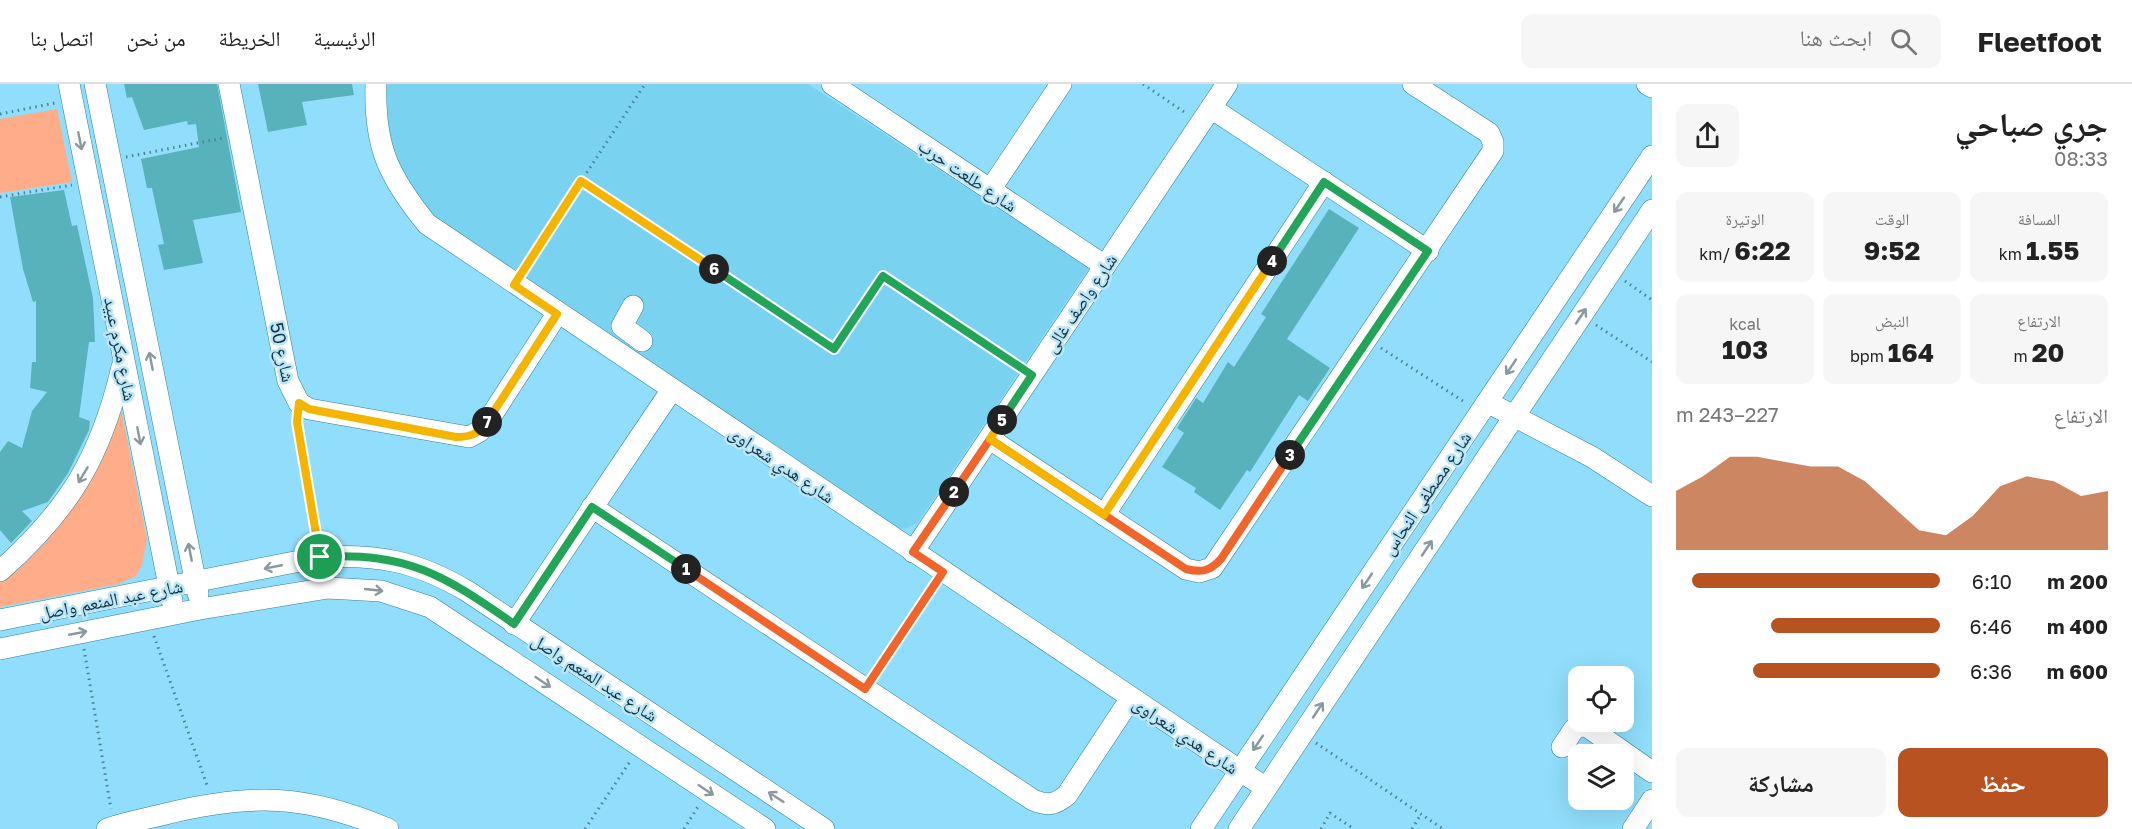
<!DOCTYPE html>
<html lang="ar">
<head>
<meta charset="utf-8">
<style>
  body { margin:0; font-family:"Golos Text","Noto Naskh Arabic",sans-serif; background:#f6f6f6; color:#222; direction:rtl; height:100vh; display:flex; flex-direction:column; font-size:22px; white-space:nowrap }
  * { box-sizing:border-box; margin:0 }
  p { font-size:20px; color:#767676 }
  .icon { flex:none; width:33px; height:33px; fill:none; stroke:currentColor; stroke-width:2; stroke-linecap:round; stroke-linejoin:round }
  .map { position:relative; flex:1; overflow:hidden; direction:ltr }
  .panel { display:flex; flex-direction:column; background:#fff; width:480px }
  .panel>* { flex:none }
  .buttons { position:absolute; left:1568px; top:582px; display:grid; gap:12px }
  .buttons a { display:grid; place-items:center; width:66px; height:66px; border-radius:12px; background:#fff; box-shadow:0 6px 24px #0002; font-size:30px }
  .pin { position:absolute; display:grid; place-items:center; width:51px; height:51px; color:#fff; margin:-26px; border:3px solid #fff; border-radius:50%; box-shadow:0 2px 6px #0007 }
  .km { position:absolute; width:30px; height:30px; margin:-15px; border-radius:50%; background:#222; color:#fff; font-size:16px; line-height:30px; text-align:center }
  .round { display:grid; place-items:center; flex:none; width:63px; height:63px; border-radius:12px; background:#f6f6f6 }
  .head { display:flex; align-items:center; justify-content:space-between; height:102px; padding:0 24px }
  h1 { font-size:33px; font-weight:700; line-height:45px }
  .figures { display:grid; grid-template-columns:repeat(3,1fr); gap:9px; height:102px; padding:6px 24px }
  .figures div { display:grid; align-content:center; border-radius:12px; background:#f6f6f6; text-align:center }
  .figures b { font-size:26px; font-weight:700 }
  .figures small { font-size:16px; font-weight:400 }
  .figures p { font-size:16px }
  .chart { height:168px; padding:12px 24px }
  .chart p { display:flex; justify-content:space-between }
  .chart svg { width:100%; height:108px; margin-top:6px; fill:#b85321; opacity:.7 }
  .button { display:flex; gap:12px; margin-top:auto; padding:12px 24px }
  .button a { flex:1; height:69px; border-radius:12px; background:#b85321; color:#fff; font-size:24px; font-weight:700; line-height:69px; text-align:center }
  .button a+a { background:#f6f6f6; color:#222 }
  ul { padding:0 24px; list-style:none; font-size:20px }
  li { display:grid; grid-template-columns:96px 72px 1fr; align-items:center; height:45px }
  li i { height:15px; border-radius:8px; background:#b85321 }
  header { display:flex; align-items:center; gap:36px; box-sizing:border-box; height:84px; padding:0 30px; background:#fff; border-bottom:2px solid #e0e0e0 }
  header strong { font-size:28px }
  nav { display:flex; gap:33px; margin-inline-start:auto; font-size:21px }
  .search { width:420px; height:54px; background:#f6f6f6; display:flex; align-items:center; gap:15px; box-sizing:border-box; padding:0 21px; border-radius:12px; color:#767676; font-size:22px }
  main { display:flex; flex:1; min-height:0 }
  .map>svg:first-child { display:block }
  .built { fill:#7ad2f1 }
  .green { fill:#ffad89 }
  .building { fill:#58b2bb }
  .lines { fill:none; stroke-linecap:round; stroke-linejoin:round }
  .minor-casing { stroke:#31819c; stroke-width:22 }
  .path { stroke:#4d8396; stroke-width:3; stroke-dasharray:1.5 4.5; stroke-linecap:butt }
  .minor { stroke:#fff; stroke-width:21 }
  .oneway { stroke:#899a9f }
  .split-1-casing { stroke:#fff; stroke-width:12 }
  .split-2-casing { stroke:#fff; stroke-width:12 }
  .split-3-casing { stroke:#fff; stroke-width:12 }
  .split-4-casing { stroke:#fff; stroke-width:12 }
  .split-5-casing { stroke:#fff; stroke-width:12 }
  .split-6-casing { stroke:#fff; stroke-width:12 }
  .split-7-casing { stroke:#fff; stroke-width:12 }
  .split-8-casing { stroke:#fff; stroke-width:12 }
  .split-1 { stroke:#22a559; stroke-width:8 }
  .split-2 { stroke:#f0652b; stroke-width:8 }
  .split-3 { stroke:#f0652b; stroke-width:8 }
  .split-4 { stroke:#22a559; stroke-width:8 }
  .split-5 { stroke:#f5b400; stroke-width:8 }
  .split-6 { stroke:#22a559; stroke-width:8 }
  .split-7 { stroke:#f5b400; stroke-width:8 }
  .split-8 { stroke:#f5b400; stroke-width:8 }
  .labels { text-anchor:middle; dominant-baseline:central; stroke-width:5; stroke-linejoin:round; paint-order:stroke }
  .street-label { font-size:18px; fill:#13343f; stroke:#bae6f8 }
</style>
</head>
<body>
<header>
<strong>Fleetfoot</strong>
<div class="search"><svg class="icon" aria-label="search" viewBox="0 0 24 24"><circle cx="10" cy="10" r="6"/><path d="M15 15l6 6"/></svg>ابحث هنا</div>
<nav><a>الرئيسية</a><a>الخريطة</a><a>من نحن</a><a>اتصل بنا</a></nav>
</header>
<main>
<section class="panel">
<div class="head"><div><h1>جري صباحي</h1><p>08:33</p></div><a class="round"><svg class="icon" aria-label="share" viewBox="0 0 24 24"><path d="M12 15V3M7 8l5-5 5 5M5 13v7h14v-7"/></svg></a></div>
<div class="figures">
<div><p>المسافة</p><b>1.55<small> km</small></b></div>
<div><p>الوقت</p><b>9:52</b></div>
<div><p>الوتيرة</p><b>6:22<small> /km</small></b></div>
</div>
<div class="figures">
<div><p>الارتفاع</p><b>20<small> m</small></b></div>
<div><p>النبض</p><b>164<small> bpm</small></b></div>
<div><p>kcal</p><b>103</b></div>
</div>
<div class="chart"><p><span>الارتفاع</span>227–243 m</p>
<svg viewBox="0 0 160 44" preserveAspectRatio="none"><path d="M0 44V20L10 14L20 6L30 6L40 8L50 10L60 10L70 16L80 26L90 36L100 38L110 30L120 18L130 14L140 16L150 22L160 20V44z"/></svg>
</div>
<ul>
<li><b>200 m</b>6:10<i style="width:94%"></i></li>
<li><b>400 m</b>6:46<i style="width:64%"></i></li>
<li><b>600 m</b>6:36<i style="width:71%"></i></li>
</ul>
<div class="button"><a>حفظ</a><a>مشاركة</a></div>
</section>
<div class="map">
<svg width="1652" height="745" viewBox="0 0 1652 745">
  <rect width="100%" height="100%" fill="#90defb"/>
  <path class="built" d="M385,0h423l281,184 -171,254 -13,7 -7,-1 -437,-290 -30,-25 -16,-14 -27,-56z"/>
  <g class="green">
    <path d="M57,25l15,73 -72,11v-74z"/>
    <path d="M119,315l28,140 -5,26 -6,11 -18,8 -118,23v-33l50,-43z"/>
  </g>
  <g class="building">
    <path d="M124,0h93l24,128 -48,8 10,43 -39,7 -6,-25 6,-1 -12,-56h-5l-6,-29 58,-12 -3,-23 -8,1 -1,-4 -43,9 -12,-33 -5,1z"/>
    <path d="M258,0h94l2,11 -52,7 5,23 -39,7z"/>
    <path d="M64,106l8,36 5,-1 16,73 2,44h-6l-10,75 11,4 -1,9 -21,43 -20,29 -26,9 10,10 -21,22 -11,-13v-78l8,-11 14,7 10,-37 15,-19 -17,-4 2,-26h4v-61l-3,1 -10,-33 -13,-72z"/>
    <path d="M1329,125l30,19 -72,111 43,29 -22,33 -9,-6 -49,77 -3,-2 -27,40 -26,-18 2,-4 -34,-21 22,-34 -7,-5 19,-30 7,5 25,-41 6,5 32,-50 -5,-3z"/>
  </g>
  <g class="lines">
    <defs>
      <g id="minor">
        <path d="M69,0l103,517"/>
        <path d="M95,0l103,510"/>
        <path d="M229,0l59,297 11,22 10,6 160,28 11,-6 8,-10 69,-107"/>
        <path d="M376,0c-2,62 12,92 51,140l839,564"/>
        <path d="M832,0l273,182"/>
        <path d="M1647,0l5,3"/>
        <path d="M1211,24l217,143"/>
        <path d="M990,106l71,-106"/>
        <path d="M633,222l-11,20 20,15"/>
        <path d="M1487,318l105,55 60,39"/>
        <path d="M990,355l196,130 13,3 13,-4 281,-417v-9l-4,-9 -76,-49"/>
        <path d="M592,423l441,293c15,6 22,5 34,-5l64,-97"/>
        <path d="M1104,431l220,-333"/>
        <path d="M913,468l314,-468"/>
        <path d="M0,487c69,-61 101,-114 122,-204"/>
        <path d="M0,536l320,-63c58,-3 96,4 147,34l357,238"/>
        <path d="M514,540l157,-233"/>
        <path d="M0,565l200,-40 128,-21 53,3 49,16 335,222"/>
        <path d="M1562,663l12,-18 11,-4 67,47"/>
        <path d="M107,745c19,-7 39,-10 58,-15 86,-21 141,-20 223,15"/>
        <path d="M1201,745l451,-673"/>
        <path d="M1239,745l413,-619"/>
        <path d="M1633,745l19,-29"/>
      </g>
    </defs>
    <use href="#minor" class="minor-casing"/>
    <g class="path">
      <path d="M1143,0l44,30"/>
      <path d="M0,30l55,-11"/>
      <path d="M126,73l97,-19"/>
      <path d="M581,97l253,168 49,-73 135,90"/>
      <path d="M0,113l72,-12"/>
      <path d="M524,184l121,-184"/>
      <path d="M1625,197l27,19"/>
      <path d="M1596,241l56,37"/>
      <path d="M1381,264l85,55"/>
      <path d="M297,338l20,118"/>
      <path d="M154,552l54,152"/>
      <path d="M84,565l27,160"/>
      <path d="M874,592l60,-90"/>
      <path d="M1316,659l127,86"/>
      <path d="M585,745l46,-69"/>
      <path d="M684,745l15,-24"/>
      <path d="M1321,745l9,-16 24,16"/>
      <path d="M1412,745l9,-15"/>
    </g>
    <use href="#minor" class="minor"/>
  </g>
  <defs><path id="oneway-shaft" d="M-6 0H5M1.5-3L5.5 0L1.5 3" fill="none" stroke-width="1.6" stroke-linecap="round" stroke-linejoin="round" transform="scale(1.5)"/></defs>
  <g class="oneway">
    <use href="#oneway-shaft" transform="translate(80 57) rotate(79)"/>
    <use href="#oneway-shaft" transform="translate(1619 121) rotate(124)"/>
    <use href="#oneway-shaft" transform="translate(1581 232) rotate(-56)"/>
    <use href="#oneway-shaft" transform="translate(151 277) rotate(-101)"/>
    <use href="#oneway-shaft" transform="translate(1511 283) rotate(124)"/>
    <use href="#oneway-shaft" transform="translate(139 352) rotate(79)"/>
    <use href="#oneway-shaft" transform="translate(83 391) rotate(121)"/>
    <use href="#oneway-shaft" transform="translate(1427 464) rotate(-56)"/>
    <use href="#oneway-shaft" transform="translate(190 468) rotate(-101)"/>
    <use href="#oneway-shaft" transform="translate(273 483) rotate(169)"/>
    <use href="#oneway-shaft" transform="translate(1367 497) rotate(124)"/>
    <use href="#oneway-shaft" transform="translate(374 506) rotate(6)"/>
    <use href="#oneway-shaft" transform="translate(78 549) rotate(-11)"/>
    <use href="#oneway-shaft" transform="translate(543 598) rotate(34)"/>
    <use href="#oneway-shaft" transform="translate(1318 626) rotate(-56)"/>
    <use href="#oneway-shaft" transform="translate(1258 659) rotate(124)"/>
    <use href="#oneway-shaft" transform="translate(706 706) rotate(34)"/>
    <use href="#oneway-shaft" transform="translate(776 713) rotate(-147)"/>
  </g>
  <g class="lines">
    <defs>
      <path id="split-1" d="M320,473c88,-5 124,18 194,67l78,-117 94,62"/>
      <path id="split-2" d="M686,485l179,120 78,-117 -30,-20 41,-60"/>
      <path id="split-3" d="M954,408l36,-53 196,130c16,4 24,2 35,-10l69,-104"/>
      <path id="split-4" d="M1272,177l52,-79 104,69 -138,204"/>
      <path id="split-5" d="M1002,336l-12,19 114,76 168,-254"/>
      <path id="split-6" d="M714,185l120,80 49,-73 149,99 -30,45"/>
      <path id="split-7" d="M487,338l70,-108 -43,-29 67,-104 133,88"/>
      <path id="split-8" d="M320,473l-23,-135 2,-19 10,6 147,28c15,0 22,-3 31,-15"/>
    </defs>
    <use href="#split-1" class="split-1-casing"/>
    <use href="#split-2" class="split-2-casing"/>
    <use href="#split-3" class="split-3-casing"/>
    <use href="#split-4" class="split-4-casing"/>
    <use href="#split-5" class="split-5-casing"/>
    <use href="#split-6" class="split-6-casing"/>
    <use href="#split-7" class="split-7-casing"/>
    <use href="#split-8" class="split-8-casing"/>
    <use href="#split-1" class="split-1"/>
    <use href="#split-2" class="split-2"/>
    <use href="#split-3" class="split-3"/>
    <use href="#split-4" class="split-4"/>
    <use href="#split-5" class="split-5"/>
    <use href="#split-6" class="split-6"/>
    <use href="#split-7" class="split-7"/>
    <use href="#split-8" class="split-8"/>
  </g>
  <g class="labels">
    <g class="street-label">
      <text transform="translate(968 91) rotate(34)">شارع طلعت حرب</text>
      <text transform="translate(1080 219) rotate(-56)">شارع واصف غالى</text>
      <text transform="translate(121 265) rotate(79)">شارع مكرم عبيد</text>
      <text transform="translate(283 268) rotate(78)">شارع 50</text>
      <text transform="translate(782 380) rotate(34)">شارع هدي شعراوى</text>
      <text transform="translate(1426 409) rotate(-56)">شارع مصطفى النحاس</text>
      <text transform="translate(111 515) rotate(-11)">شارع عبد المنعم واصل</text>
      <text transform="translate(595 593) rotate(33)">شارع عبد المنعم واصل</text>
      <text transform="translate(1186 651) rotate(34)">شارع هدي شعراوى</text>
    </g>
  </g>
</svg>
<div class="buttons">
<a><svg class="icon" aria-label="locate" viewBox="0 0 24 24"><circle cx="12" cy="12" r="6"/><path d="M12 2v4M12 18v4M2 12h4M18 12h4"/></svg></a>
<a><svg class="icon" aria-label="layers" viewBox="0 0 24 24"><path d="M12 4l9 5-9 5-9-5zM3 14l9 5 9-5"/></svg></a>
</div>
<div class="pin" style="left:320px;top:473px;background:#1e9e55"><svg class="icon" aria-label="arrive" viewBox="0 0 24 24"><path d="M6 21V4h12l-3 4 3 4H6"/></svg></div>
<b class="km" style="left:686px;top:485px">1</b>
<b class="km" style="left:954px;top:408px">2</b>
<b class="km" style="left:1290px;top:371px">3</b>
<b class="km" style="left:1272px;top:177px">4</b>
<b class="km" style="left:1002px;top:336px">5</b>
<b class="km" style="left:714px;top:185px">6</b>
<b class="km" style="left:487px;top:338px">7</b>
</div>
</main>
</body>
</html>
